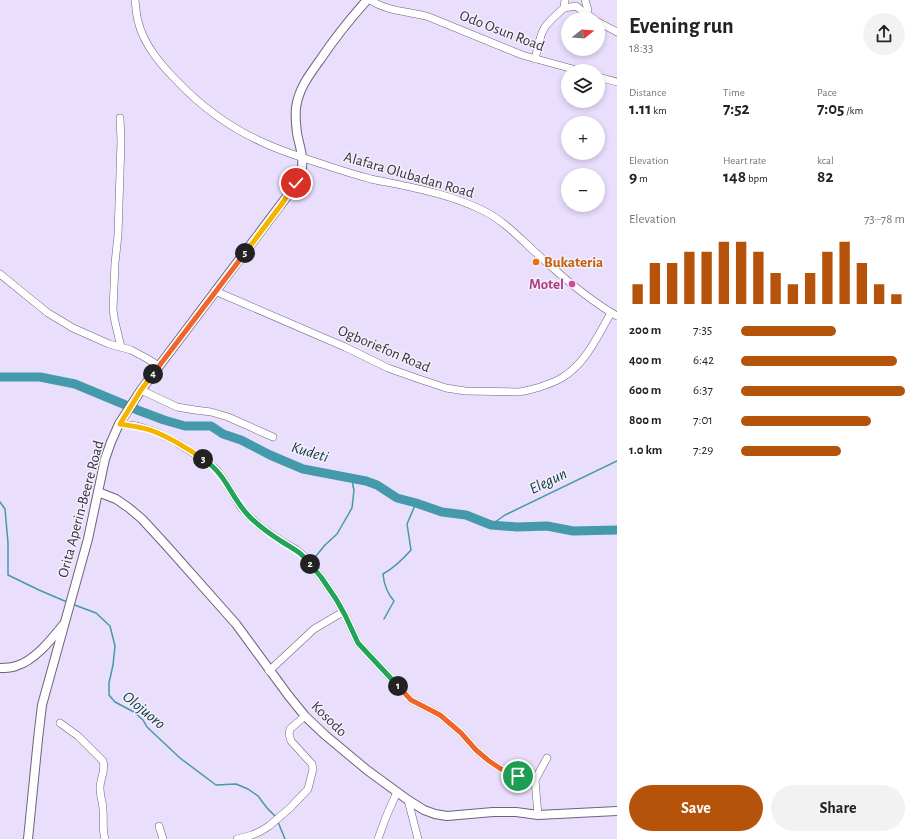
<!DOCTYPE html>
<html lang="en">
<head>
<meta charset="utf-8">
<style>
  body { margin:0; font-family:"Alegreya Sans",sans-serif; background:#f2f2f2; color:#222; height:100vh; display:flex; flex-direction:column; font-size:15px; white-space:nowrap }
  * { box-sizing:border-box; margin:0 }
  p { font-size:13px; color:#767676 }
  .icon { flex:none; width:22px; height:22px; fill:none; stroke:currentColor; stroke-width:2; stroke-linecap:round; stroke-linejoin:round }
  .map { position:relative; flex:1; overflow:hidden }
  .sheet { display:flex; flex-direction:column; background:#fff; width:300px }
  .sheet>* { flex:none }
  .needle { width:26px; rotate:73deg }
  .buttons { position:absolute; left:561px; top:12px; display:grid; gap:8px }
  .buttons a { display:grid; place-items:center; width:44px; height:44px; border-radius:50%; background:#fff; box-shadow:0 2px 6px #0003; font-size:20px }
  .pin { position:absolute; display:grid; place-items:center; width:34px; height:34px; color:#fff; margin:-17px; border:2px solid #fff; border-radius:50%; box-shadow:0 1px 4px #0007 }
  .km { position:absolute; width:20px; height:20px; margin:-10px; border-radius:50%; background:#222; color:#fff; font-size:11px; line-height:20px; text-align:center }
  .round { display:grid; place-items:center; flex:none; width:42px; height:42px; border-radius:21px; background:#f2f2f2 }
  .headline { display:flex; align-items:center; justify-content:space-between; height:68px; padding:0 12px }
  h1 { font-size:22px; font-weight:700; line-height:30px }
  .metrics { display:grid; grid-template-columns:repeat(3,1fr); gap:6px; height:68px; padding:4px 12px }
  .metrics div { display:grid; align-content:center }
  .metrics b { font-size:17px; font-weight:700 }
  .metrics small { font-size:11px; font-weight:400 }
  .metrics p { font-size:11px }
  .chart { height:112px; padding:8px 12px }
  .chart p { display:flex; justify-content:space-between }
  .chart svg { width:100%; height:72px; margin-top:4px; stroke:#b45309; stroke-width:6 }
  .cta { display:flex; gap:8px; margin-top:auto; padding:8px 12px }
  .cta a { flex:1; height:46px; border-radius:24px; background:#b45309; color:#fff; font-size:16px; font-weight:700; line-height:46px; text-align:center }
  .cta a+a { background:#f2f2f2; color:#222 }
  ul { padding:0 12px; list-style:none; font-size:13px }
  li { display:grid; grid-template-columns:64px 48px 1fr; align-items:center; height:30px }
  li i { height:10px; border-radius:5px; background:#b45309 }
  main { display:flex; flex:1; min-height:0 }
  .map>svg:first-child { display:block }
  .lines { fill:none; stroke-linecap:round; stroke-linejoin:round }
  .stream { stroke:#49a; stroke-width:1.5 }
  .river { stroke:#49a; stroke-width:9 }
  .minor-casing { stroke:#6d637d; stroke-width:8 }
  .major-casing { stroke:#6d637d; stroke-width:10 }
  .minor { stroke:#fff; stroke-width:7 }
  .major { stroke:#fff; stroke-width:8 }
  .split-1-casing { stroke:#fff; stroke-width:8 }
  .split-2-casing { stroke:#fff; stroke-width:8 }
  .split-3-casing { stroke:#fff; stroke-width:8 }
  .split-4-casing { stroke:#fff; stroke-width:8 }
  .split-5-casing { stroke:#fff; stroke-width:8 }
  .split-6-casing { stroke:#fff; stroke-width:8 }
  .split-1 { stroke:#f0652b; stroke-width:5 }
  .split-2 { stroke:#22a559; stroke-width:5 }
  .split-3 { stroke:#22a559; stroke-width:5 }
  .split-4 { stroke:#f5b400; stroke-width:5 }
  .split-5 { stroke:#f0652b; stroke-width:5 }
  .split-6 { stroke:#f5b400; stroke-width:5 }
  .food-dot { fill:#e8710a; stroke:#f3effb; stroke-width:1.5 }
  .hotel-dot { fill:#d1479c; stroke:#f3effb; stroke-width:1.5 }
  .labels { text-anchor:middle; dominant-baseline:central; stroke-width:3; stroke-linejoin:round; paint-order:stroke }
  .street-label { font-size:15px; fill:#37323e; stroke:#f3effb }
  .food-label { font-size:15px; font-weight:bold; fill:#c56008; stroke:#f3effb; text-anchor:start }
  .hotel-label { font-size:15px; font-weight:bold; fill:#b23c85; stroke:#f3effb; text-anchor:end }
  .water-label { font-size:16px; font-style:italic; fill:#0c353d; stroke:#f3effb }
</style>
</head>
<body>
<main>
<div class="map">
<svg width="617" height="839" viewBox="0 0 617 839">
  <rect width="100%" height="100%" fill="#e9defc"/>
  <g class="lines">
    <g class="stream">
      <path d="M0,502l5,7 3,34v32l31,15 28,12"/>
      <path d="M491,525l14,-10 112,-54"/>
      <path d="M311,562l14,-17 12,-11 15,-26 2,-18 -1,-4 -1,-8"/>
      <path d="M72,604l24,9 14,13 5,20 -2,19 -4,18v12l6,7 19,10 9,8 4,7 33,31 36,27 20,-1 12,5 10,7 9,12 9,9"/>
      <path d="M384,619l10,-18c-7,-8 -10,-16 -11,-27 11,-6 20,-15 28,-24l-4,-26 9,-21"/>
      <path d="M278,822l7,17"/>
    </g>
    <path class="river" d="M0,377h40l35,7 65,27 24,9 21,6h26l12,8 18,6 29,15 33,14 63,12 11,4 20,13 19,5 26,9 24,3 25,10 26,2 30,-1 26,5 44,-1"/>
    <defs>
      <g id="minor">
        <path d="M135,0c1,7 1,14 3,21 6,25 24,45 41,62 24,25 52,45 83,59 21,10 42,16 63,23 15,5 31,10 46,14 38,8 76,14 111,31 25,12 42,33 63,51 22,20 46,40 72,55"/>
        <path d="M370,0c19,12 38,11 59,17l93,38 58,16"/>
        <path d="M585,0l3,10 -3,3 9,6"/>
        <path d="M564,8l12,-2 9,7"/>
        <path d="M598,22l19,10"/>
        <path d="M535,59c3,-11 4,-23 10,-32 5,-7 12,-13 19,-19l1,-8"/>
        <path d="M598,77l19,5"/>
        <path d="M120,118l1,23 -3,94 -3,28 -2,47 2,12 6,25"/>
        <path d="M0,274l48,39 25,15 36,16 22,6 15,8 13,8"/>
        <path d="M215,291l130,56 43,21 28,10 30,10 19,3 54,1c8,-1 14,-3 21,-5 8,-3 16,-5 23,-10 23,-14 35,-42 48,-64"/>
        <path d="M141,390l36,17 18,3 16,2 17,5 45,20"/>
        <path d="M119,424l18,2 17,5 22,11 30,19 11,9 8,11 15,25 8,9 13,12 22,15 14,8 7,6 17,21 15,22 9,16 13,28 53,57 29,15 21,18 15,17 13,11 12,8 18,7 10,1 6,3 3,35"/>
        <path d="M269,671l45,-42 29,-17"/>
        <path d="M60,723l18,13 25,25c3,9 -3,18 -3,27 0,8 3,15 3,22 1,10 -1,20 2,29"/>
        <path d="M535,780l12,-22"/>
        <path d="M408,800l10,39"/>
        <path d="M159,826l4,13"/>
        <path d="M237,839l15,-4 9,-4 8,-5 21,-18 18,-19 5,-20 -1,-5 -21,-23 -2,-7 1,-5 15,-13"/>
        <path d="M378,839l8,-22 11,-25"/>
      </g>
      <g id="major">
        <path d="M98,492l18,7 13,9 13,11 23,25 71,80 52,71 17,21 20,19 42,35 41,30 16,10 11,4 12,2 46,-4h23l22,3 79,-4"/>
        <path d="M0,668c5,0 11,0 16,-2 18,-5 35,-26 47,-41"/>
        <path d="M28,839l10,-100 4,-34 46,-166 17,-80 6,-17 8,-18 22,-34 150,-199c4,-6 7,-12 10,-19 4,-13 -2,-27 -4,-39 -1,-8 -2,-16 -1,-25 2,-18 13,-33 24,-48 14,-21 30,-41 47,-60"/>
      </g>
    </defs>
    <use href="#minor" class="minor-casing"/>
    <use href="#major" class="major-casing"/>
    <use href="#minor" class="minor"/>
    <use href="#major" class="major"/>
  </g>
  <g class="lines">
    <defs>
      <path id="split-1" d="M398,686l13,14 29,15 21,18 15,17 13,11 12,8 17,7"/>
      <path id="split-2" d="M310,564l11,13 15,22 9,16 13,28 40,43"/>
      <path id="split-3" d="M203,459c23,15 27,36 44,55 10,11 24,21 37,29 11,7 17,9 26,21"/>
      <path id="split-4" d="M153,374l-12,16 -21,34c11,2 22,3 33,7 18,7 34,17 50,28"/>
      <path id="split-5" d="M153,374l92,-121"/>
      <path id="split-6" d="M245,253l36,-48 15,-22"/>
    </defs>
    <use href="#split-1" class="split-1-casing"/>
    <use href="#split-2" class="split-2-casing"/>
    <use href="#split-3" class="split-3-casing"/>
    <use href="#split-4" class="split-4-casing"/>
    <use href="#split-5" class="split-5-casing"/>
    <use href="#split-6" class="split-6-casing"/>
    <use href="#split-1" class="split-1"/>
    <use href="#split-2" class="split-2"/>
    <use href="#split-3" class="split-3"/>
    <use href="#split-4" class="split-4"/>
    <use href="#split-5" class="split-5"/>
    <use href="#split-6" class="split-6"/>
  </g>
  <circle class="food-dot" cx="536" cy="262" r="4"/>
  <circle class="hotel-dot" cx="572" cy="284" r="4"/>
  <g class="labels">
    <g class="street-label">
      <text transform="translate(502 31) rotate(21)">Odo Osun Road</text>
      <text transform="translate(409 175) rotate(16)">Alafara Olubadan Road</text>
      <text transform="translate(384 349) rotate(23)">Ogboriefon Road</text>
      <text transform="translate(81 509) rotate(-75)">Orita Aperin-Beere Road</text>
      <text transform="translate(329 719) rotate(45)">Kosodo</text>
    </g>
    <g class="food-label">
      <text x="544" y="262">Bukateria</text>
    </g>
    <g class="hotel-label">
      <text x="564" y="284">Motel</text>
    </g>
    <g class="water-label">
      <text transform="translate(310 452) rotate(17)">Kudeti</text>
      <text transform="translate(548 481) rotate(-26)">Elegun</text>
      <text transform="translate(144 710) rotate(39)">Olojuoro</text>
    </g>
  </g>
</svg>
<div class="buttons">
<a><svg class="needle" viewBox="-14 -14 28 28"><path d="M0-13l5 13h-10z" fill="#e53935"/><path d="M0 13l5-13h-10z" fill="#767676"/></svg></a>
<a><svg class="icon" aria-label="layers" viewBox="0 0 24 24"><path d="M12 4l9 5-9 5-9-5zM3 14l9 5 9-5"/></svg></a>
<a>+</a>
<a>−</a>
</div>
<div class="pin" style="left:518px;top:776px;background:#1e9e55"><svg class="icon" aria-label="arrive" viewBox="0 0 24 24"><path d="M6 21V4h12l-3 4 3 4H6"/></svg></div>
<div class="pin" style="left:296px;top:183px;background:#d93025"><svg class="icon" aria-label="check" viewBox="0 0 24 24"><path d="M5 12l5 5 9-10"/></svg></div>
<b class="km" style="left:398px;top:686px">1</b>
<b class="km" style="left:310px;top:564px">2</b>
<b class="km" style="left:203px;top:459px">3</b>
<b class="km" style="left:153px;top:374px">4</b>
<b class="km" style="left:245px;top:253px">5</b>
</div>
<section class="sheet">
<div class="headline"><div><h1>Evening run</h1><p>18:33</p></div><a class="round"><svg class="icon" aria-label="share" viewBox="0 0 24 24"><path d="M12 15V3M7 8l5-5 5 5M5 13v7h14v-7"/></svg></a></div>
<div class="metrics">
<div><p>Distance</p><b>1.11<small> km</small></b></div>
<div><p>Time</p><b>7:52</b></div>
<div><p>Pace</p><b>7:05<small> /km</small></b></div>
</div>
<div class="metrics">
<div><p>Elevation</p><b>9<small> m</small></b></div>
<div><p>Heart rate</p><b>148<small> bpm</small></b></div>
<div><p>kcal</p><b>82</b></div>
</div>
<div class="chart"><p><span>Elevation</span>73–78 m</p>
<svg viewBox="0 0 160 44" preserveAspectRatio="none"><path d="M5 44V32M15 44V19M25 44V19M35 44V12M45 44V12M55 44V6M65 44V6M75 44V12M85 44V25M95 44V32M105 44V25M115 44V12M125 44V6M135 44V19M145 44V32M155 44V38"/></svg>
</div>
<ul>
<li><b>200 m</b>7:35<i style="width:58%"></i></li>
<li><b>400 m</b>6:42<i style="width:95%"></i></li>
<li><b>600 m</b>6:37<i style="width:100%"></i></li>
<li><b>800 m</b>7:01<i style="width:79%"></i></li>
<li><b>1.0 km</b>7:29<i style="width:61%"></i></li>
</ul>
<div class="cta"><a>Save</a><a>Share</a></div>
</section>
</main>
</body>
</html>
